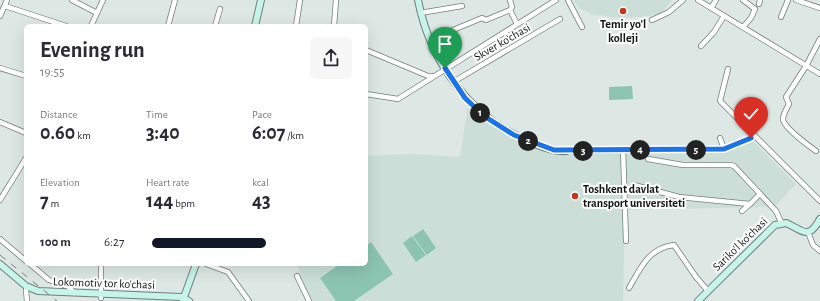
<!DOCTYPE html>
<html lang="en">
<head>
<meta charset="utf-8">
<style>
  body { margin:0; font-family:"Alegreya Sans",sans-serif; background:#f7f7f7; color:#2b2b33; height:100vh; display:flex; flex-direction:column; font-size:15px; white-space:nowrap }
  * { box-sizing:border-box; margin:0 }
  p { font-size:13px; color:#7c7c81 }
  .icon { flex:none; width:22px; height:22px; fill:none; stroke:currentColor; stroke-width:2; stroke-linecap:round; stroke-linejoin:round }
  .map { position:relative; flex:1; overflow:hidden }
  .side { position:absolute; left:24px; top:24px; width:344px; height:242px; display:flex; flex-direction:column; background:#fff; border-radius:6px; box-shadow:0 4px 16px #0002 }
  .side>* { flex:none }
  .pin { position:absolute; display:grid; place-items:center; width:34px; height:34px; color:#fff; margin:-41px -17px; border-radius:50% 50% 50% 0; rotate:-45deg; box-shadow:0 0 4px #0007 }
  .pin .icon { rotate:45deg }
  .km { position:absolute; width:20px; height:20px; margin:-10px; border-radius:50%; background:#222; color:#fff; font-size:11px; line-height:20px; text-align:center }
  .round { display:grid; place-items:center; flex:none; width:42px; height:42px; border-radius:6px; background:#f7f7f7 }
  .summary { display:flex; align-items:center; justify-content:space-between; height:68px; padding:0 16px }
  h1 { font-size:22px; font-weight:700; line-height:30px }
  .figures { display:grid; grid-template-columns:repeat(3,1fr); gap:6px; height:68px; padding:4px 16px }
  .figures div { display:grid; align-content:center }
  .figures b { font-size:20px; font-weight:700 }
  .figures small { font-size:11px; font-weight:400 }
  .figures p { font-size:11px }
  ul { padding:0 16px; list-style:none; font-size:13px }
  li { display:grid; grid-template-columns:64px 48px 1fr; align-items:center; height:30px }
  li i { height:10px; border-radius:5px; background:#111827 }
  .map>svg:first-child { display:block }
  .built { fill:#cbdfd8 }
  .green { fill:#8cc4b2 }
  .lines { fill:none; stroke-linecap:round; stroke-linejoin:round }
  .street-casing { stroke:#747f7b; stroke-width:6 }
  .secondary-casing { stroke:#747f7b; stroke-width:8 }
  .street { stroke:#fff; stroke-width:4.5 }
  .secondary { stroke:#c5f4e9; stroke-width:6 }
  .rail { stroke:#79817e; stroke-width:1; stroke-dasharray:7 7; stroke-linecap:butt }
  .route-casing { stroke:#fff; stroke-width:8 }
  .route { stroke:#1a73e8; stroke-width:5 }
  .poi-dot { fill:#c23819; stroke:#fff; stroke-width:1.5 }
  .labels { text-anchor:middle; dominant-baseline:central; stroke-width:4; stroke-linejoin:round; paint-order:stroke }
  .poi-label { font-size:12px; font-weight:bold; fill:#121614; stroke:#fff }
  .street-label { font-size:12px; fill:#121614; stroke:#fff }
</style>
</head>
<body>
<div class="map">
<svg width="820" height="301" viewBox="0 0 820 301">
  <rect width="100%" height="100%" fill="#dde8e4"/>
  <g class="built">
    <path d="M573,0h99l-11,14 -20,3 -22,1 -28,-4 -12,-6z"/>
    <path d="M468,105l52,38 46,11 158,-2 29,-11 43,43 -25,27 -4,-4 -142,3 -2,91h-312l-9,-16 -3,-16 -3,-5h70v-108l46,-2 48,3z"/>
  </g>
  <g class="green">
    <path d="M632,86l1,13 -24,1v-13z"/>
    <path d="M423,229l13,19 -9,7 -14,-19z"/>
    <path d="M412,236l14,19 -10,7 -13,-19z"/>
    <path d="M371,242l22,32 -39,27h-18l-16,-23 20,-14h26v-18z"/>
  </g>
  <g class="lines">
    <defs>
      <g id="street">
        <path d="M72,0l25,13"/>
        <path d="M510,0l2,7 -2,3"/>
        <path d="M568,0l14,27"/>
        <path d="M698,0l122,74"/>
        <path d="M743,0l12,9 -4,9 -8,9"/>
        <path d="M796,0l24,8"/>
        <path d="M759,4l1,-4"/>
        <path d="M5,6l61,20"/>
        <path d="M711,8l5,-8"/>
        <path d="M420,13l42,-7"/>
        <path d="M0,16l7,-16"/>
        <path d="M781,17l7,-17"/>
        <path d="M652,20l17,-8 14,-12"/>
        <path d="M91,26l12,-26"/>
        <path d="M168,26l7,-26"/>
        <path d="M215,26l5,-17"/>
        <path d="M296,26l4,-26"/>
        <path d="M334,26l2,-26"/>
        <path d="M453,30l29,-12 4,2 24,-10 7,14"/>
        <path d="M701,46l13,-14 10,-16"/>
        <path d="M366,50l62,26h4"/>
        <path d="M0,68l26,8"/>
        <path d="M728,69l-8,32 100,100"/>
        <path d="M453,82l107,-63"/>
        <path d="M366,94l32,5 158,-99"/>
        <path d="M0,122l26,11"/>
        <path d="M720,138l4,11"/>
        <path d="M623,149l3,92"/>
        <path d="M566,151l158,-2 15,-5 14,-9"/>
        <path d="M816,151c-7,-5 -33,-24 -33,-32 0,-5 4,-11 6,-15l-3,-7 20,-31 14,-27"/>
        <path d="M648,159l35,6h48l3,1 42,45 5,11"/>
        <path d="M634,185l45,12 71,7 10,-10"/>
        <path d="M0,200l26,-42"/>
        <path d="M742,211l8,-7"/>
        <path d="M808,232l5,13 7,6"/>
        <path d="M0,239l26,22"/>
        <path d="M30,264l19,16 20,7 5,6"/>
        <path d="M206,264l22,8 21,29"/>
        <path d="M297,276l12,25"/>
        <path d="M629,288c12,-21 20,-40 45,-43l22,32 12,14"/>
        <path d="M26,290l1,11"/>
        <path d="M101,298v-34"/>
      </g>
      <g id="secondary">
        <path d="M418,0c12,62 53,119 113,142 11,5 23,10 35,9"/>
        <path d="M255,26l6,-26"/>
        <path d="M0,264l26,22 12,5 143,6 8,4"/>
        <path d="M183,300l13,-36"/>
        <path d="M698,301l77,-76 11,-2c17,7 22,18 34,-4"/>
      </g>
    </defs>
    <use href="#street" class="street-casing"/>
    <use href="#secondary" class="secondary-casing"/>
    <use href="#street" class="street"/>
    <use href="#secondary" class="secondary"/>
    <path class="rail" d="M0,255l57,46"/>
  </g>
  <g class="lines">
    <defs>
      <path id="route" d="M445,68l20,30 19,18 30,19 40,15 170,-1 27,-11"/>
    </defs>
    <use href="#route" class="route-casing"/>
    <use href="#route" class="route"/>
  </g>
  <g class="poi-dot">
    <circle cx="623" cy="11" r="4"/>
    <circle cx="575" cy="196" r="4"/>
  </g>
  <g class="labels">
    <g class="poi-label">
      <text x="623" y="24">Temir yo'l<tspan x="623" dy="14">kolleji</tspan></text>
      <text x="583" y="189" text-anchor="start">Toshkent davlat<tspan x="583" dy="14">transport universiteti</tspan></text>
    </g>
    <g class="street-label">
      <text transform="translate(502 42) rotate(-30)">Skver ko'chasi</text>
      <text transform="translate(740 244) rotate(-44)">Sariko'l ko'chasi</text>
      <text transform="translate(104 283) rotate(2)">Lokomotiv tor ko'chasi</text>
    </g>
  </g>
</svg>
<div class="pin" style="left:445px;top:68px;background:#1e9e55"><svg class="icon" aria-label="arrive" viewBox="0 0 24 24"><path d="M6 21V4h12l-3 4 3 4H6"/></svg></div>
<div class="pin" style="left:751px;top:138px;background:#d93025"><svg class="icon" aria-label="check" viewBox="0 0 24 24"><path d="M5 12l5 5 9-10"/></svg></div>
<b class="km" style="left:480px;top:113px">1</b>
<b class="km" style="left:528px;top:141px">2</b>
<b class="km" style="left:583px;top:151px">3</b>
<b class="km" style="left:640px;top:150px">4</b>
<b class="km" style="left:696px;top:150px">5</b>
<section class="side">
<div class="summary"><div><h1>Evening run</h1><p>19:55</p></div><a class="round"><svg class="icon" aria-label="share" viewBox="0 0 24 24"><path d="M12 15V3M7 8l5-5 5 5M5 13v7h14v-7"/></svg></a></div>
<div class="figures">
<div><p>Distance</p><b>0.60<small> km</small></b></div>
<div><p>Time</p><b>3:40</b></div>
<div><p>Pace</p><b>6:07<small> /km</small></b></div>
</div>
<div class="figures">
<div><p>Elevation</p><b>7<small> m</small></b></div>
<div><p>Heart rate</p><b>144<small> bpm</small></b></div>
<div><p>kcal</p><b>43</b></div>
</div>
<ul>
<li><b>100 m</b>6:27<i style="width:57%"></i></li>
</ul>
</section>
</div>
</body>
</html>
